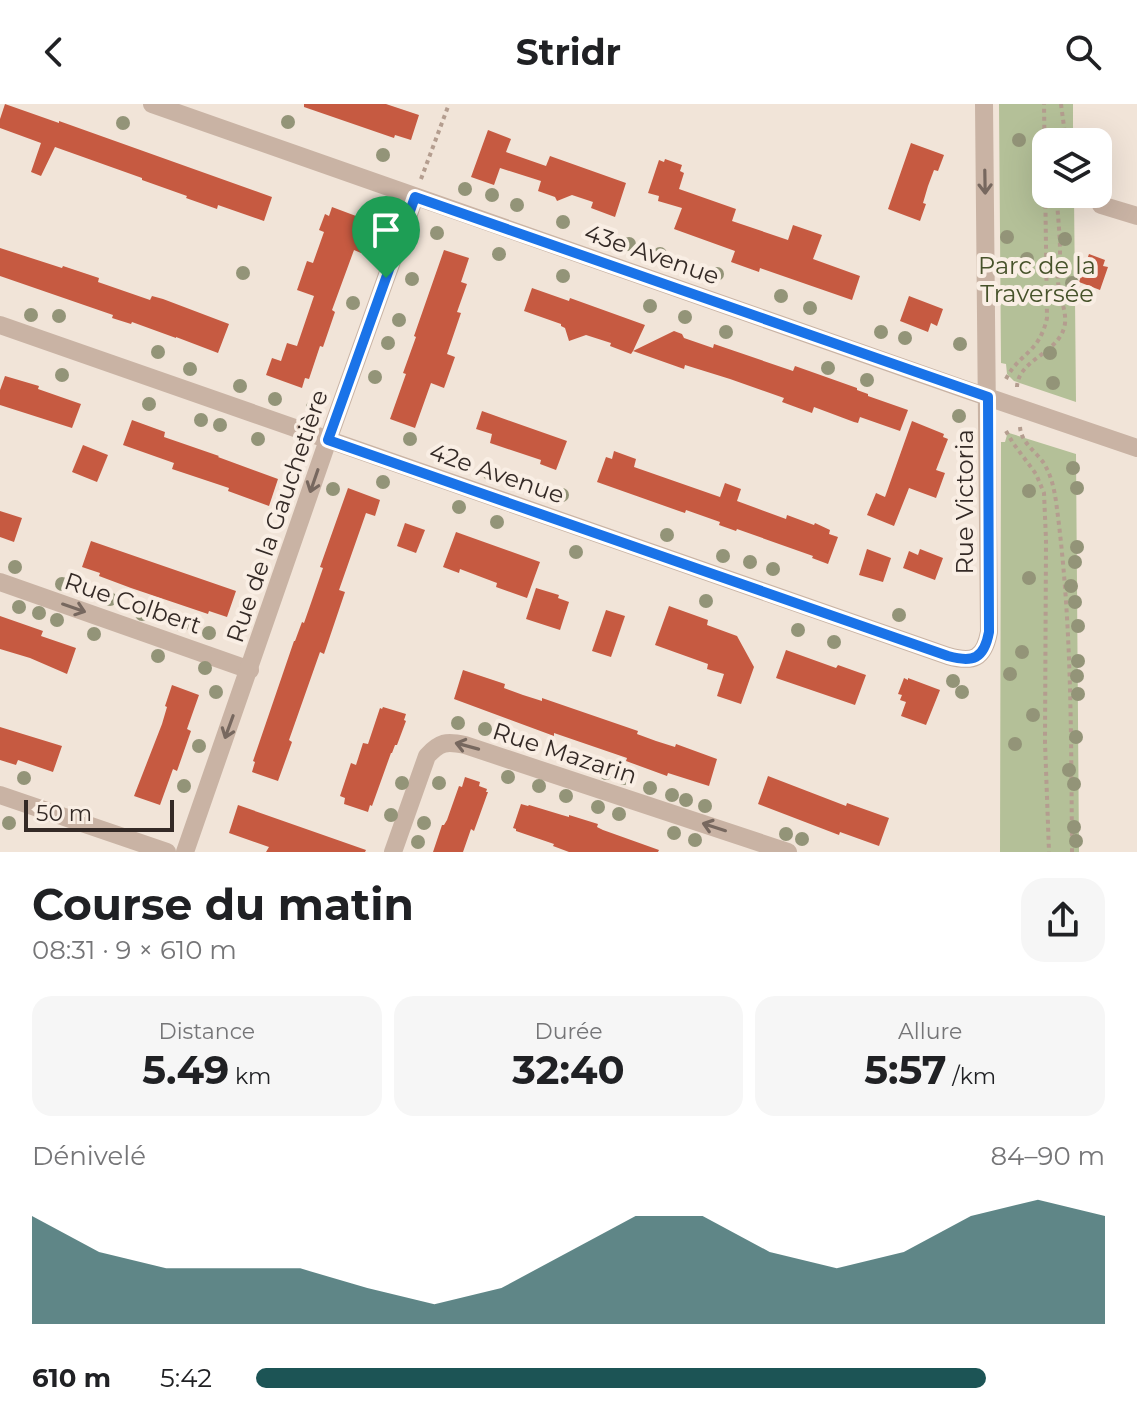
<!DOCTYPE html>
<html lang="fr">
<head>
<meta charset="utf-8">
<style>
  body { margin:0; font-family:Montserrat,sans-serif; background:#f6f6f6; color:#202124; height:100vh; display:flex; flex-direction:column; font-size:30px; white-space:nowrap }
  * { box-sizing:border-box; margin:0 }
  p { font-size:26px; color:#757577 }
  .icon { flex:none; width:44px; height:44px; fill:none; stroke:currentColor; stroke-width:2; stroke-linecap:round; stroke-linejoin:round }
  .map { position:relative; height:748px; overflow:hidden }
  .details { display:flex; flex-direction:column; background:#fff; flex:1 }
  .details>* { flex:none }
  .buttons { position:absolute; left:1032px; top:24px; display:grid; gap:16px }
  .buttons a { display:grid; place-items:center; width:80px; height:80px; border-radius:16px; background:#fff; box-shadow:0 8px 32px #0002; font-size:40px }
  .scale { position:absolute; left:24px; bottom:20px; width:150px; box-sizing:border-box; padding-left:8px; border:4px solid #342a26; border-top:0; font-size:22px; line-height:28px; white-space:nowrap; color:#342a26; -webkit-text-stroke:6px #f9eee4; paint-order:stroke }
  .pin { position:absolute; display:grid; place-items:center; width:68px; height:68px; color:#fff; margin:-82px -34px; border-radius:50% 50% 50% 0; rotate:-45deg; box-shadow:0 0 8px #0007 }
  .pin .icon { rotate:45deg }
  .round { display:grid; place-items:center; flex:none; width:84px; height:84px; border-radius:24px; background:#f6f6f6 }
  .overview { display:flex; align-items:center; justify-content:space-between; height:136px; padding:0 32px }
  h1 { font-size:44px; font-weight:700; line-height:60px }
  .figures { display:grid; grid-template-columns:repeat(3,1fr); gap:12px; height:136px; padding:8px 32px }
  .figures div { display:grid; align-content:center; border-radius:20px; background:#f6f6f6; text-align:center }
  .figures b { font-size:40px; font-weight:700 }
  .figures small { font-size:22px; font-weight:400 }
  .figures p { font-size:22px }
  .chart { height:224px; padding:16px 32px }
  .chart p { display:flex; justify-content:space-between }
  .chart svg { width:100%; height:144px; margin-top:8px; fill:#1c5455; opacity:.7 }
  ul { padding:0 32px; list-style:none; font-size:26px }
  li { display:grid; grid-template-columns:128px 96px 1fr; align-items:center; height:60px }
  li i { height:20px; border-radius:10px; background:#1c5455 }
  header { display:flex; justify-content:space-between; align-items:center; height:104px; padding:0 32px; background:#fff; font-size:36px; font-weight:700 }
  .map>svg:first-child { display:block }
  .green { fill:#b4c098 }
  .building { fill:#c65a41 }
  .lines { fill:none; stroke-linecap:round; stroke-linejoin:round }
  .path { stroke:#b49d8f; stroke-width:4; stroke-dasharray:4 4; stroke-linecap:butt }
  .street { stroke:#c9b3a4; stroke-width:18 }
  .tree { fill:#939478 }
  .oneway { stroke:#77685f }
  .route-casing { stroke:#fff; stroke-width:16 }
  .route { stroke:#1a73e8; stroke-width:10 }
  .labels { text-anchor:middle; dominant-baseline:central; stroke-width:8; stroke-linejoin:round; paint-order:stroke }
  .street-label { font-size:24px; fill:#342a26; stroke:#f9eee4 }
  .park-label { font-size:24px; fill:#46522a; stroke:#f9eee4 }
</style>
</head>
<body>
<header><svg class="icon" aria-label="back" viewBox="0 0 24 24"><path d="M15 5l-7 7 7 7"/></svg>Stridr<svg class="icon" aria-label="search" viewBox="0 0 24 24"><circle cx="10" cy="10" r="6"/><path d="M15 15l6 6"/></svg></header>
<div class="map">
<svg width="1137" height="748" viewBox="0 0 1137 748">
  <rect width="100%" height="100%" fill="#f1e4d8"/>
  <g class="green">
    <path d="M999,0h74v38h-27v52h28l2,208 -62,-21 -7,-7 -1,-10 -5,-1z"/>
    <path d="M1009,329l67,21 3,398h-79l1,-410h4l2,-7z"/>
  </g>
  <g class="building">
    <path d="M5,0l54,19v-2l213,76 -8,24 -46,-16 -1,4 -31,-11 1,-2 -45,-16v-2l-87,-31 -14,29 -10,-4 10,-29 -41,-15v-9z"/>
    <path d="M304,0h82l33,11 -8,25 -16,-5 -1,3 -90,-31z"/>
    <path d="M488,26l23,9 -5,13 40,14 4,-10 76,27 -11,34 -24,-9 2,-6 -21,-7 -15,6 -2,-4 -17,-6 3,-10 -41,-13 -6,17 -23,-8z"/>
    <path d="M911,39l33,12 -6,16 -4,-1 -6,16 -5,17 3,1 -6,17 -32,-12z"/>
    <path d="M665,55l17,6 -2,6 4,2 -5,16 57,20 -4,12 56,19 5,-15 29,10 -9,24 47,17 -8,24 -92,-32 -1,4 -28,-10 4,-11 -61,-22 8,-21 -24,-7 1,-5 -11,-3 11,-33 5,2z"/>
    <path d="M332,103l40,15 -11,31 -7,-3 -22,60 3,2 -12,35 -3,-1 -11,33 -4,-1 -3,10 -36,-13 6,-17 9,3 6,-18 10,3 17,-50 -17,-6 10,-29 6,2 11,-31 -5,-2 6,-16 4,2z"/>
    <path d="M0,144l62,20 1,-2 36,12 -1,4 52,18 2,-4 11,3 66,25 -11,29 -42,-16v1l-44,-16 -1,2 -19,-6 1,-3 -113,-39z"/>
    <path d="M444,146l25,8 -8,24 6,2 -10,28 4,1 -14,41 8,3 -11,31 -13,-5 -16,45 -25,-9 16,-45 -3,-1 13,-36 -2,-1z"/>
    <path d="M1089,150l16,6 -2,6 5,1 -8,23 -21,-8z"/>
    <path d="M532,184l37,13 1,-3 75,27 -12,26 41,-20 8,3 2,4 29,10 1,-4 79,27 2,-5 62,22v2l11,4v2l40,14 -8,21 -40,-14 -2,6 -4,-1 -40,-15 -2,6 -30,-11 2,-4 -54,-19 -45,-14 -1,4 -51,-18 -2,3 -21,-8 1,-3 -25,-8 -17,6 -4,-13 -4,-2v-2l-37,-13z"/>
    <path d="M909,192l34,13 -6,17 -6,-3 -3,9 -28,-11z"/>
    <path d="M5,272l34,10 -1,3 43,15 -9,24 -72,-23v-15z"/>
    <path d="M482,307l85,30 -11,29 -16,-6 1,-4 -51,-17 2,-9 -16,-5z"/>
    <path d="M132,316l33,12 -1,5 55,19 -1,1 60,22 -9,27 -41,-15 1,-3 -57,-19 2,-6 -51,-18z"/>
    <path d="M912,317l32,13 -1,3 5,2 -12,31 9,3 -9,25 -27,-10 -15,38 -27,-11 9,-22 9,4z"/>
    <path d="M83,341l25,10 -11,27 -25,-10z"/>
    <path d="M614,347l22,8 -2,8 86,30 5,-14 16,6 -4,12 49,18 1,-4 27,10 1,-2 15,7 -1,4 9,3 -10,27 -16,-6 1,-2 -76,-27 -1,2 -17,-6 1,-3 -34,-12 -1,3 -6,-2 -82,-29 9,-25 6,2z"/>
    <path d="M348,384l32,12 -5,16 -9,-3 -7,20 -20,57 6,2 -21,62 -4,-2 -31,88 3,2 -14,39 -26,-9 3,-10 -2,-1 41,-120h1l7,-19 2,1 7,-20 12,-35 -3,-1z"/>
    <path d="M0,407l22,7 -8,24 -14,-5z"/>
    <path d="M405,419l20,7 -9,23 -19,-7z"/>
    <path d="M456,428l84,30 -13,36 -31,-11 1,-4 -37,-14 -1,4 -16,-6z"/>
    <path d="M91,437l145,50 -9,26 -18,-6 -1,3 -77,-26 -32,-12 1,-3 -18,-6z"/>
    <path d="M867,445l24,9 -8,24 -24,-7z"/>
    <path d="M920,445l23,9 -8,22 -32,-12 6,-17 9,4z"/>
    <path d="M536,484l23,7 -1,3 11,4 -9,28 -34,-11z"/>
    <path d="M669,502l39,14 -1,5 30,11 17,31 -13,37 -24,-8 7,-22 -17,-5 1,-5 -53,-19z"/>
    <path d="M606,506l19,6 -14,41 -19,-6z"/>
    <path d="M0,512l43,15 -2,5 35,12 -9,26 -37,-16 -30,-9z"/>
    <path d="M786,546l50,18 2,-3 28,10 -11,30 -79,-27z"/>
    <path d="M463,566l42,14 -1,4 19,7 19,6v-3l96,33 -1,3 19,7 19,6 1,-3 41,15 -8,27 -41,-13 -1,3 -41,-15 1,-3 -73,-25v3l-100,-37z"/>
    <path d="M904,574l4,2v-2l32,12 -14,35 -25,-9 5,-14 -6,-2 2,-5 -4,-1z"/>
    <path d="M172,581l27,10 -12,34 4,2 -14,40 -4,-2 -13,36 -26,-9 28,-72 5,-17 -2,-1z"/>
    <path d="M383,603l23,7 -2,6 2,1 -9,24h-2l-3,8h-1l-19,53 -2,-1 -2,7 -24,-8 1,-6 -5,-2 11,-33 5,2 7,-22 5,1 12,-36 2,1z"/>
    <path d="M0,623l62,19 -9,26 -35,-12 -2,5 -16,-5z"/>
    <path d="M768,672l78,30 1,-3 42,15 -10,28 -39,-14 -1,3 -81,-31z"/>
    <path d="M465,673l15,5 -1,4 8,3 -1,3h2l-14,39 -3,-2 -8,23h-30l9,-27h2l3,-5 12,-34 3,1z"/>
    <path d="M521,700l7,2 1,-1 33,10 7,2v-2l29,9 -1,3 6,3 56,20 -1,2h-89l-16,-6 1,-2 -38,-13v-2l-3,-1z"/>
    <path d="M238,701l128,45 -1,2h-99l3,-5 -40,-14z"/>
  </g>
  <g class="lines">
    <g class="path">
      <path d="M1061,0l5,38"/>
      <path d="M421,75l28,-75"/>
      <path d="M1006,275c13,-26 33,-25 41,-61l-3,-214"/>
      <path d="M1017,283c1,-26 37,-33 46,-56 6,-14 -2,-29 -4,-43 -3,-12 1,-24 1,-37 0,-16 -2,-33 -3,-50l2,-7"/>
      <path d="M1020,323c1,15 15,24 23,35 9,14 12,30 14,47 15,114 14,228 15,343"/>
      <path d="M1006,327l7,12 23,31 8,19 2,47 -1,202 4,110"/>
    </g>
    <g class="street">
      <path d="M152,0l812,285 173,59"/>
      <path d="M1101,101l36,11"/>
      <path d="M0,221l948,331c25,7 36,3 41,-24l-5,-528"/>
      <path d="M0,478l250,88"/>
      <path d="M0,691l167,57"/>
      <path d="M185,748l143,-412 87,-243"/>
      <path d="M393,748l34,-96c13,-14 19,-15 38,-11l323,107"/>
    </g>
  </g>
  <g class="tree">
    <circle cx="288" cy="18" r="7"/>
    <circle cx="123" cy="19" r="7"/>
    <circle cx="1019" cy="36" r="7"/>
    <circle cx="383" cy="51" r="7"/>
    <circle cx="465" cy="85" r="7"/>
    <circle cx="492" cy="91" r="7"/>
    <circle cx="517" cy="101" r="7"/>
    <circle cx="374" cy="105" r="7"/>
    <circle cx="563" cy="118" r="7"/>
    <circle cx="437" cy="129" r="7"/>
    <circle cx="1007" cy="133" r="7"/>
    <circle cx="1065" cy="135" r="7"/>
    <circle cx="629" cy="140" r="7"/>
    <circle cx="374" cy="144" r="7"/>
    <circle cx="499" cy="150" r="7"/>
    <circle cx="660" cy="150" r="7"/>
    <circle cx="1027" cy="155" r="7"/>
    <circle cx="243" cy="169" r="7"/>
    <circle cx="717" cy="170" r="7"/>
    <circle cx="563" cy="172" r="7"/>
    <circle cx="412" cy="175" r="7"/>
    <circle cx="1072" cy="179" r="7"/>
    <circle cx="781" cy="192" r="7"/>
    <circle cx="353" cy="199" r="7"/>
    <circle cx="650" cy="202" r="7"/>
    <circle cx="810" cy="204" r="7"/>
    <circle cx="31" cy="211" r="7"/>
    <circle cx="59" cy="212" r="7"/>
    <circle cx="685" cy="213" r="7"/>
    <circle cx="399" cy="216" r="7"/>
    <circle cx="726" cy="228" r="7"/>
    <circle cx="881" cy="228" r="7"/>
    <circle cx="905" cy="234" r="7"/>
    <circle cx="388" cy="239" r="7"/>
    <circle cx="960" cy="240" r="7"/>
    <circle cx="158" cy="248" r="7"/>
    <circle cx="1050" cy="249" r="7"/>
    <circle cx="828" cy="264" r="7"/>
    <circle cx="190" cy="265" r="7"/>
    <circle cx="62" cy="271" r="7"/>
    <circle cx="375" cy="273" r="7"/>
    <circle cx="867" cy="276" r="7"/>
    <circle cx="1053" cy="279" r="7"/>
    <circle cx="240" cy="282" r="7"/>
    <circle cx="275" cy="295" r="7"/>
    <circle cx="149" cy="300" r="7"/>
    <circle cx="313" cy="303" r="7"/>
    <circle cx="959" cy="312" r="7"/>
    <circle cx="201" cy="316" r="7"/>
    <circle cx="220" cy="321" r="7"/>
    <circle cx="258" cy="335" r="7"/>
    <circle cx="410" cy="335" r="7"/>
    <circle cx="441" cy="350" r="7"/>
    <circle cx="465" cy="360" r="7"/>
    <circle cx="1073" cy="364" r="7"/>
    <circle cx="490" cy="370" r="7"/>
    <circle cx="383" cy="378" r="7"/>
    <circle cx="1077" cy="384" r="7"/>
    <circle cx="333" cy="385" r="7"/>
    <circle cx="539" cy="387" r="7"/>
    <circle cx="1029" cy="387" r="7"/>
    <circle cx="562" cy="391" r="7"/>
    <circle cx="459" cy="403" r="7"/>
    <circle cx="497" cy="418" r="7"/>
    <circle cx="667" cy="431" r="7"/>
    <circle cx="1077" cy="443" r="7"/>
    <circle cx="576" cy="448" r="7"/>
    <circle cx="723" cy="452" r="7"/>
    <circle cx="750" cy="458" r="7"/>
    <circle cx="1075" cy="458" r="7"/>
    <circle cx="15" cy="463" r="7"/>
    <circle cx="773" cy="465" r="7"/>
    <circle cx="1029" cy="474" r="7"/>
    <circle cx="62" cy="480" r="7"/>
    <circle cx="1071" cy="482" r="7"/>
    <circle cx="110" cy="495" r="7"/>
    <circle cx="706" cy="497" r="7"/>
    <circle cx="1075" cy="498" r="7"/>
    <circle cx="19" cy="503" r="7"/>
    <circle cx="39" cy="509" r="7"/>
    <circle cx="142" cy="510" r="7"/>
    <circle cx="899" cy="511" r="7"/>
    <circle cx="57" cy="516" r="7"/>
    <circle cx="182" cy="521" r="7"/>
    <circle cx="1078" cy="522" r="7"/>
    <circle cx="798" cy="526" r="7"/>
    <circle cx="209" cy="529" r="7"/>
    <circle cx="94" cy="530" r="7"/>
    <circle cx="834" cy="538" r="7"/>
    <circle cx="1022" cy="548" r="7"/>
    <circle cx="158" cy="552" r="7"/>
    <circle cx="1078" cy="557" r="7"/>
    <circle cx="205" cy="564" r="7"/>
    <circle cx="1010" cy="570" r="7"/>
    <circle cx="1077" cy="572" r="7"/>
    <circle cx="953" cy="577" r="7"/>
    <circle cx="216" cy="588" r="7"/>
    <circle cx="962" cy="588" r="7"/>
    <circle cx="1078" cy="590" r="7"/>
    <circle cx="1033" cy="611" r="7"/>
    <circle cx="458" cy="619" r="7"/>
    <circle cx="485" cy="625" r="7"/>
    <circle cx="1076" cy="633" r="7"/>
    <circle cx="515" cy="637" r="7"/>
    <circle cx="1015" cy="640" r="7"/>
    <circle cx="199" cy="642" r="7"/>
    <circle cx="530" cy="642" r="7"/>
    <circle cx="571" cy="655" r="7"/>
    <circle cx="1069" cy="666" r="7"/>
    <circle cx="606" cy="669" r="7"/>
    <circle cx="508" cy="673" r="7"/>
    <circle cx="24" cy="674" r="7"/>
    <circle cx="624" cy="674" r="7"/>
    <circle cx="402" cy="679" r="7"/>
    <circle cx="439" cy="679" r="7"/>
    <circle cx="1074" cy="680" r="7"/>
    <circle cx="184" cy="682" r="7"/>
    <circle cx="539" cy="682" r="7"/>
    <circle cx="650" cy="684" r="7"/>
    <circle cx="672" cy="691" r="7"/>
    <circle cx="566" cy="692" r="7"/>
    <circle cx="686" cy="696" r="7"/>
    <circle cx="705" cy="702" r="7"/>
    <circle cx="598" cy="703" r="7"/>
    <circle cx="619" cy="710" r="7"/>
    <circle cx="391" cy="711" r="7"/>
    <circle cx="9" cy="719" r="7"/>
    <circle cx="424" cy="719" r="7"/>
    <circle cx="1074" cy="723" r="7"/>
    <circle cx="674" cy="729" r="7"/>
    <circle cx="786" cy="730" r="7"/>
    <circle cx="802" cy="735" r="7"/>
    <circle cx="695" cy="736" r="7"/>
    <circle cx="1076" cy="737" r="7"/>
    <circle cx="418" cy="738" r="7"/>
  </g>
  <defs><path id="oneway-shaft" d="M-6 0H5M1.5-3L5.5 0L1.5 3" fill="none" stroke-width="1.6" stroke-linecap="round" stroke-linejoin="round" transform="scale(2)"/></defs>
  <g class="oneway">
    <use href="#oneway-shaft" transform="translate(985 78) rotate(89)"/>
    <use href="#oneway-shaft" transform="translate(314 377) rotate(109)"/>
    <use href="#oneway-shaft" transform="translate(74 504) rotate(19)"/>
    <use href="#oneway-shaft" transform="translate(229 623) rotate(110)"/>
    <use href="#oneway-shaft" transform="translate(467 642) rotate(-165)"/>
    <use href="#oneway-shaft" transform="translate(714 723) rotate(-162)"/>
  </g>
  <g class="lines">
    <defs>
      <path id="route" d="M415,93l573,200 1,235c-5,27 -16,31 -41,24l-620,-216z"/>
    </defs>
    <use href="#route" class="route-casing"/>
    <use href="#route" class="route"/>
  </g>
  <g class="labels">
    <g class="street-label">
      <text transform="translate(652 150) rotate(19)">43e Avenue</text>
      <text transform="translate(497 369) rotate(19)">42e Avenue</text>
      <text transform="translate(964 398) rotate(-90)">Rue Victoria</text>
      <text transform="translate(277 412) rotate(-71)">Rue de la Gauchetière</text>
      <text transform="translate(133 499) rotate(19)">Rue Colbert</text>
      <text transform="translate(565 649) rotate(18)">Rue Mazarin</text>
    </g>
    <g class="park-label">
      <text x="1037" y="161">Parc de la<tspan x="1037" dy="28">Traversée</tspan></text>
    </g>
  </g>
</svg>
<div class="buttons">
<a><svg class="icon" aria-label="layers" viewBox="0 0 24 24"><path d="M12 4l9 5-9 5-9-5zM3 14l9 5 9-5"/></svg></a>
</div>
<div class="scale">50 m</div>
<div class="pin" style="left:386px;top:174px;background:#1e9e55"><svg class="icon" aria-label="arrive" viewBox="0 0 24 24"><path d="M6 21V4h12l-3 4 3 4H6"/></svg></div>
</div>
<section class="details">
<div class="overview"><div><h1>Course du matin</h1><p>08:31 · 9 × 610 m</p></div><a class="round"><svg class="icon" aria-label="share" viewBox="0 0 24 24"><path d="M12 15V3M7 8l5-5 5 5M5 13v7h14v-7"/></svg></a></div>
<div class="figures">
<div><p>Distance</p><b>5.49<small> km</small></b></div>
<div><p>Durée</p><b>32:40</b></div>
<div><p>Allure</p><b>5:57<small> /km</small></b></div>
</div>
<div class="chart"><p><span>Dénivelé</span>84–90 m</p>
<svg viewBox="0 0 160 44" preserveAspectRatio="none"><path d="M0 44V11L10 22L20 27L30 27L40 27L50 33L60 38L70 33L80 22L90 11L100 11L110 22L120 27L130 22L140 11L150 6L160 11V44z"/></svg>
</div>
<ul>
<li><b>610 m</b>5:42<i style="width:86%"></i></li>
</ul>
</section>
</body>
</html>
